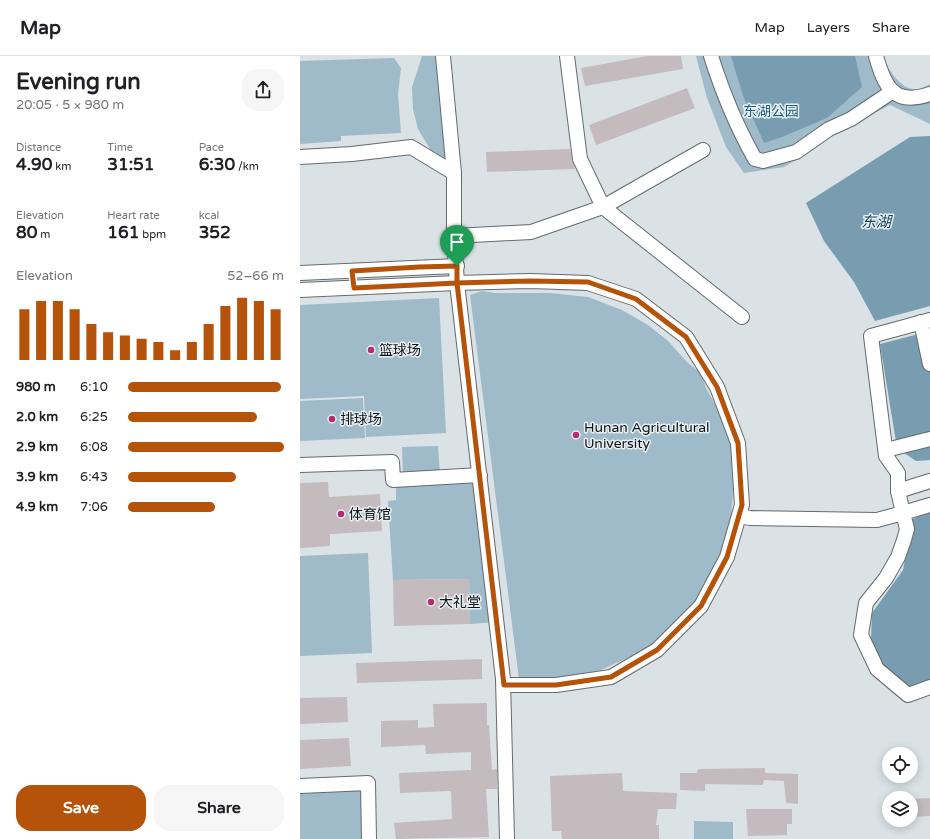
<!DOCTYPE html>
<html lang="en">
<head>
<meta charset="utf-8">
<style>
  body { margin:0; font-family:"Varela Round","Noto Sans SC",sans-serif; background:#f6f6f6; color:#202124; height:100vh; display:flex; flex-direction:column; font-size:15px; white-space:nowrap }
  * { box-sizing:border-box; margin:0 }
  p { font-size:13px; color:#757577 }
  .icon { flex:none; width:22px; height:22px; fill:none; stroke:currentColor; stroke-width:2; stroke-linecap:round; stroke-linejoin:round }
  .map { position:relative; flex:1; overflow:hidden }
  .side { display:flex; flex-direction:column; background:#fff; width:300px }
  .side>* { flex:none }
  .buttons { position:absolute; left:582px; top:691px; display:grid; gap:8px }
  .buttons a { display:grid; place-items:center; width:36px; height:36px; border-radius:50%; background:#fff; box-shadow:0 2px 10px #0003; font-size:20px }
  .pin { position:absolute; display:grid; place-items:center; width:34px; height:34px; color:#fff; margin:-41px -17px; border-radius:50% 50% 50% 0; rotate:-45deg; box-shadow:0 0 4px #0007 }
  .pin .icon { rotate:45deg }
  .round { display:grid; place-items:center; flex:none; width:42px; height:42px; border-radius:16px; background:#f6f6f6 }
  .headline { display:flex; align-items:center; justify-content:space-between; height:68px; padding:0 16px }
  h1 { font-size:22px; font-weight:800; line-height:30px }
  .metrics { display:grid; grid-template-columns:repeat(3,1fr); gap:6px; height:68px; padding:4px 16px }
  .metrics div { display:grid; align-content:center }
  .metrics b { font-size:17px; font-weight:800 }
  .metrics small { font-size:11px; font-weight:400 }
  .metrics p { font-size:11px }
  .chart { height:112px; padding:8px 16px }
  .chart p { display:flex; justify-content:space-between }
  .chart svg { width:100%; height:72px; margin-top:4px; stroke:#b45309; stroke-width:6 }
  .button { display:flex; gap:8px; margin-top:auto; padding:8px 16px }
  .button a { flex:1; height:46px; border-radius:16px; background:#b45309; color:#fff; font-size:16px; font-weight:800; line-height:46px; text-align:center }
  .button a+a { background:#f6f6f6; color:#202124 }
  ul { padding:0 16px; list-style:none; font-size:13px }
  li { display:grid; grid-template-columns:64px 48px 1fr; align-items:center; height:30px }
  li i { height:10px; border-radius:5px; background:#b45309 }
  header { display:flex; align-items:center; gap:24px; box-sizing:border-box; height:56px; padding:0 20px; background:#fff; border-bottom:1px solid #e0e0e0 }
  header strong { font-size:19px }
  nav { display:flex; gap:22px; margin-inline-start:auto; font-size:14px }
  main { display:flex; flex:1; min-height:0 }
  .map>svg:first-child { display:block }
  .green { fill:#9fbac9 }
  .water { fill:#799db0 }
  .building { fill:#c3bbbd }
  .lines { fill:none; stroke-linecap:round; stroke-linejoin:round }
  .minor-casing { stroke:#646a6e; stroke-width:16 }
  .minor { stroke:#fff; stroke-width:14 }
  .route-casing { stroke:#fff; stroke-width:8 }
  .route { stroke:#b45309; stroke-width:5 }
  .poi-dot { fill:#b42d6f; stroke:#e7eff3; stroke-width:1.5 }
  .labels { text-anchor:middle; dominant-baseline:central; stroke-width:3; stroke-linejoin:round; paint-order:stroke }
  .park-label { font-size:14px; fill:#1f5f7b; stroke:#e7eff3 }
  .poi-label { font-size:14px; fill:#101314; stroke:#e7eff3; text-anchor:start }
  .water-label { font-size:15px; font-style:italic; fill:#17465c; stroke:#e7eff3 }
</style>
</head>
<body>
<header>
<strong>Map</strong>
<nav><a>Map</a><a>Layers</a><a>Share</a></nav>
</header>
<main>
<section class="side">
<div class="headline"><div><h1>Evening run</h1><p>20:05 · 5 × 980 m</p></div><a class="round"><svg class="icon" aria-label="share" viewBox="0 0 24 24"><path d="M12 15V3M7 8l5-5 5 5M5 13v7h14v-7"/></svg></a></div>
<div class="metrics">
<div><p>Distance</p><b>4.90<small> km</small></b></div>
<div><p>Time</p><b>31:51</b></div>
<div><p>Pace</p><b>6:30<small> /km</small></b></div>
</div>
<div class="metrics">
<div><p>Elevation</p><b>80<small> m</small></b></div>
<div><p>Heart rate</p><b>161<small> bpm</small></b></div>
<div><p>kcal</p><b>352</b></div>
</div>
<div class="chart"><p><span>Elevation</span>52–66 m</p>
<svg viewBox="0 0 160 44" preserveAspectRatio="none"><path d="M5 44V13M15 44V8M25 44V8M35 44V13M45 44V22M55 44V27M65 44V29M75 44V31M85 44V33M95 44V38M105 44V33M115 44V22M125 44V11M135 44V6M145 44V8M155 44V13"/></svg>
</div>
<ul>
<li><b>980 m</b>6:10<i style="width:98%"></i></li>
<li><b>2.0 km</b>6:25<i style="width:83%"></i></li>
<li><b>2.9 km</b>6:08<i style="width:100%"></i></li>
<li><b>3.9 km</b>6:43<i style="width:69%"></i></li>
<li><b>4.9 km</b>7:06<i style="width:56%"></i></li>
</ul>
<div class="button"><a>Save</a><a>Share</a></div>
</section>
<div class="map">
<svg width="630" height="783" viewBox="0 0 630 783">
  <rect width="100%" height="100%" fill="#dae2e6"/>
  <g class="green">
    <path d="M122,0h19l6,104 -14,-6 -15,-25 -5,-20 -1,-22z"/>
    <path d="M396,0h187c4,12 19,36 35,33 4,-1 8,-3 12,-5v40l-40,-19 -59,30 -22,17 -25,15 -40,6 -18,-26 -19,-49z"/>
    <path d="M94,2l7,10 -3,26 3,39 -60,3v5l-41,3v-83z"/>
    <path d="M182,235l13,2h55l38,4 34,13 26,15 20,16 20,22 13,10 5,15 14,25 13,40v40l-2,23 -5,25 -30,64 -43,41 -52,24 -50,9h-32l-49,-384z"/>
    <path d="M139,242l7,135 -80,4 -2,-41 -64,3v-94z"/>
    <path d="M63,342l2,40 -65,3v-40z"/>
    <path d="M138,390l2,27 -37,2 -1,-28z"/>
    <path d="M177,426l19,140 -26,2 -1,-45 -76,1 -5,-79 8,-1v-13z"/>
    <path d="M68,497l4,100 -72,3v-100z"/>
    <path d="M68,727l1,56h-69v-53z"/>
    <path d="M394,765l39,1v17h-39z"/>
  </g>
  <g class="water">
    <path d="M431,0h124l7,31 -35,31 -45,19 -18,6 -21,-47z"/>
    <path d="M630,80v170l-55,15 -21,-39 -30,-41 -18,-38 104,-66z"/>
    <path d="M630,275v129l-14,1 -19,-13 -17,-104z"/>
    <path d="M630,455v169l-19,7 -29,-19 -11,-28 1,-27 31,-43 10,-51z"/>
  </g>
  <g class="building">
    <path d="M347,0h34l2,13 -98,17 -4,-18z"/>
    <path d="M387,32l8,20 -99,37 -7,-20z"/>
    <path d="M270,93l2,11 3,9 -88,3 -1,-20z"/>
    <path d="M28,426l1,15 51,-3 2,37 -52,3v12l-30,2v-65z"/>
    <path d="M169,523l1,45 -76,2 -1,-46z"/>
    <path d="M182,603v20l-125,4 -1,-20z"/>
    <path d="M47,641l1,25 -48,2v-26z"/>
    <path d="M187,647v22h2l3,45 5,-1v20h-11l3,48 -93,2 -2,-16 58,-4 -1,-28 -51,2 -1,-20 72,-3v-18l-45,2 -1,-9 -44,2v-26l37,-1v8l16,-1 -1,-23z"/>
    <path d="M49,682l2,28 -51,3v-29z"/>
    <path d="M465,712v5l33,1v30l-12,-1 -2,-22 -20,-1 -1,5 -58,-1v7l-25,-1v-17h17l1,-4z"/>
    <path d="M322,717l1,18 54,2 -1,16h-18l-2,16h3v14h-97l-1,-8h-9l-2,-55z"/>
    <path d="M630,742v18l-19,1v-18z"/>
    <path d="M446,753h46v15h-5v11l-39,1z"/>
  </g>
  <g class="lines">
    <defs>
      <g id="minor">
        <path d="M143,0l11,117v63l3,47 46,396 4,160"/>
        <path d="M267,0l13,103 23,48 139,110"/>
        <path d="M411,0c12,38 24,68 44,103l8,2 33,-9 33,-23 22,-10 42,-28"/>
        <path d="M576,0c9,32 18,50 54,38"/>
        <path d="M0,101l52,-3 59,-7 43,26"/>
        <path d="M154,180l77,-4 72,-25 100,-57"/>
        <path d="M0,217l157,-7"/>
        <path d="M0,234l157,-7 74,-2 57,2 48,16 50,38 31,50 21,56 4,62 -15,52 -26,49 -44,44 -46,27 -55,8h-52"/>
        <path d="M621,266l9,42"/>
        <path d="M586,394l44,-11"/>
        <path d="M0,409l92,-3 1,18 87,-5"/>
        <path d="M598,435l32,-10"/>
        <path d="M630,449l-27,8 4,16 -3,11 -6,17 -12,21 -20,25 -5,32 16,34 31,26 22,-8"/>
        <path d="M439,460l11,2 127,2 26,-7 -5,-22v-18l-12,-17 -15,-120 59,-16"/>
        <path d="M0,730l68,-3 1,56"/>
      </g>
    </defs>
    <use href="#minor" class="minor-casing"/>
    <use href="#minor" class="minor"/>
  </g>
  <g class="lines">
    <defs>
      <path id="route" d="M157,210l-38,1 -67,4 2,17 103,-5 47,402h52l55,-8 46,-27 44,-44 26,-49 15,-52 -4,-62 -21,-56 -31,-50 -50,-38 -48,-17 -57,-1 -74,2v-17"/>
    </defs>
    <use href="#route" class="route-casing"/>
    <use href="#route" class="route"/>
  </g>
  <g class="poi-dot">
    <circle cx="71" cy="294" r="4"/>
    <circle cx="32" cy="363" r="4"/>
    <circle cx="276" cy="379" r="4"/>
    <circle cx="41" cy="458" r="4"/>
    <circle cx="131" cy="546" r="4"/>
  </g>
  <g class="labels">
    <g class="park-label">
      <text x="471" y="55">东湖公园</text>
    </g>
    <g class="poi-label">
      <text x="79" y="294">篮球场</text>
      <text x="40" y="363">排球场</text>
      <text x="284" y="371">Hunan Agricultural<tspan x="284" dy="16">University</tspan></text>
      <text x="49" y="458">体育馆</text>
      <text x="139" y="546">大礼堂</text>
    </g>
    <g class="water-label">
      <text x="576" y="166">东湖</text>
    </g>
  </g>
</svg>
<div class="buttons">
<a><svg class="icon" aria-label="locate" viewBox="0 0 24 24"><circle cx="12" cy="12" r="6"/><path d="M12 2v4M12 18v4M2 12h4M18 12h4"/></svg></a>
<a><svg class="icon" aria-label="layers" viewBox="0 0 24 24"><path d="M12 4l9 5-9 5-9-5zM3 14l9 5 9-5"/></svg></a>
</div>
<div class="pin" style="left:157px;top:210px;background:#1e9e55"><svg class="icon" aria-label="arrive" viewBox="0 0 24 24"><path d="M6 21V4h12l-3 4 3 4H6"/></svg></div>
</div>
</main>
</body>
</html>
